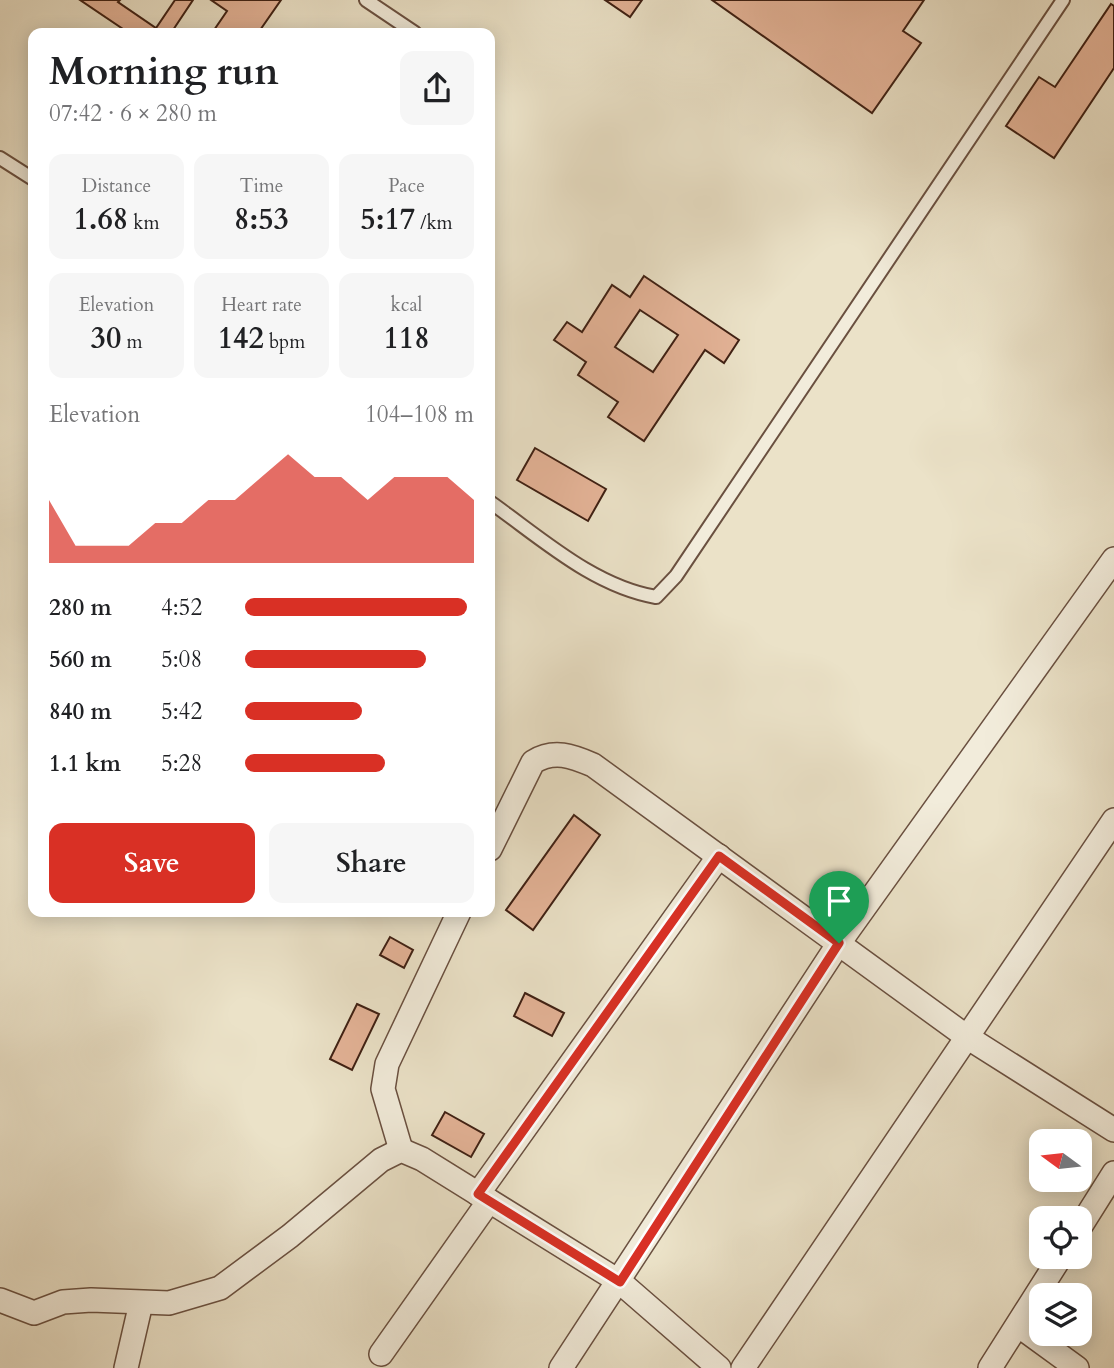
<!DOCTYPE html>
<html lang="en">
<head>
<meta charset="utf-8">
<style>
  body { margin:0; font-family:Cardo,serif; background:#f6f6f6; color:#202124; height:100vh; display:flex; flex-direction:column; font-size:26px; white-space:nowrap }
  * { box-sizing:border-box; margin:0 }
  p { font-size:23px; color:#757577 }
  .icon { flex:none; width:38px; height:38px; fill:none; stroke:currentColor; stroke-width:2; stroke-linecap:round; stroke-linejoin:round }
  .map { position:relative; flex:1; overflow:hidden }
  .drawer { position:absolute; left:28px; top:28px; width:467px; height:889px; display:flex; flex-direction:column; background:#fff; border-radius:14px; box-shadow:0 4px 18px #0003 }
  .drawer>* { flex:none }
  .needle { width:46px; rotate:285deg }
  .controls { position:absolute; left:1029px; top:1129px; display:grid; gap:14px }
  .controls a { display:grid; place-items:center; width:63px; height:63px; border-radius:14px; background:#fff; box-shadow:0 4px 18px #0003; font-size:35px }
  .pin { position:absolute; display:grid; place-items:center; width:60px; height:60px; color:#fff; margin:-72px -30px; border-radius:50% 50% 50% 0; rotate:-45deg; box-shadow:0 0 7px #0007 }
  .pin .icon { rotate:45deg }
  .round { display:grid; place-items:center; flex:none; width:74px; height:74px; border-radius:14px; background:#f6f6f6 }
  .head { display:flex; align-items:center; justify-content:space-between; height:119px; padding:0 21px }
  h1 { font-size:38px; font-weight:600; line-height:52px }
  .figures { display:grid; grid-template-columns:repeat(3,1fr); gap:10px; height:119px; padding:7px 21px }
  .figures div { display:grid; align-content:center; border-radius:14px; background:#f6f6f6; text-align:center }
  .figures b { font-size:30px; font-weight:600 }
  .figures small { font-size:19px; font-weight:400 }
  .figures p { font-size:19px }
  .chart { height:196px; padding:14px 21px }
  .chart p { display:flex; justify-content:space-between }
  .chart svg { width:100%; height:126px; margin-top:7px; fill:#d93025; opacity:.7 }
  .primary-button { display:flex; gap:14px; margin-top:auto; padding:14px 21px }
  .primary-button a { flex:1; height:80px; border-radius:14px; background:#d93025; color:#fff; font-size:28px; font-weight:600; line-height:80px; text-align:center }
  .primary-button a+a { background:#f6f6f6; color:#202124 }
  ul { padding:0 21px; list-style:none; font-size:23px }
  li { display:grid; grid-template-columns:112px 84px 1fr; align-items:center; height:52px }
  li i { height:18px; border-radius:9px; background:#d93025 }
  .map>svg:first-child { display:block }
  .building { fill:#e4b397; stroke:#3f2013; stroke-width:2; fill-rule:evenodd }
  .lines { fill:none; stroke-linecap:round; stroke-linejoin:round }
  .lane-casing { stroke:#6a5040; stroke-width:16 }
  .street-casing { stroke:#6a5040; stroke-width:26 }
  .lane { stroke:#f2ecdb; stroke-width:12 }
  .street { stroke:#f2ecdb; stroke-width:23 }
  .route-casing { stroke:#fff; stroke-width:14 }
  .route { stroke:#d93025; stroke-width:9 }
</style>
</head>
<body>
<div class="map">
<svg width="1114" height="1368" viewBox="0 0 1114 1368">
  <rect width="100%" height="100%" fill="#ebe2c8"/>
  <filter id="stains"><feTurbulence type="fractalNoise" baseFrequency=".00286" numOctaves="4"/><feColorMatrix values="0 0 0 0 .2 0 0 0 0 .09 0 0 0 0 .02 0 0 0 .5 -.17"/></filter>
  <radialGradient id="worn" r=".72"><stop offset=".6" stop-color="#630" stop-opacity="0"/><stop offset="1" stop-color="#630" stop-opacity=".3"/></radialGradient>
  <g class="building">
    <path d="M80,0h40l-2,2 38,26 19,-28h18l-22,33h-42z"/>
    <path d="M211,0h70l-23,33h-46l15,-22z"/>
    <path d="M605,0h37l-12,17z"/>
    <path d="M712,0h212l-21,31 18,12 -49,70z"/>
    <path d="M1111,4l3,2v62l-60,90 -48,-32 33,-49 16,10z"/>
    <path d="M644,276l95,64 -15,23 -19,-13 -61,91 -36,-24 10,-15 -40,-27 8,-13 -32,-22 13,-18 15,10 30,-47 18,12zM640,310l38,25 -25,37 -38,-25z"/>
    <path d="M535,448l71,41 -18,32 -71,-41z"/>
    <path d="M574,815l26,20 -67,95 -27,-20z"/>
    <path d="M390,937l23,13 -9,18 -24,-13z"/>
    <path d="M525,993l39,20 -12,23 -38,-20z"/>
    <path d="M357,1004l22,10 -27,56 -22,-11z"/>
    <path d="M445,1112l39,22 -13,23 -39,-22z"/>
  </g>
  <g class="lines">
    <defs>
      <g id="lane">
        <path d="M366,0l49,33"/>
        <path d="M0,158l33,21"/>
        <path d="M490,502c51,36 103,84 166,95l20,-21 387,-576"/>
      </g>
      <g id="street">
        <path d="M490,849l43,-87c21,-13 39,-6 60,3l374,272 147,93"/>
        <path d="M401,1150l-18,-61 4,-25 72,-152"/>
        <path d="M478,1194l241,-338"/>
        <path d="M1080,1227l34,-54"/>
        <path d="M0,1300l34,13 29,-11 28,-2 78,3 51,-15 70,-52 91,-76 20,-10 21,9 198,123 99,86"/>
        <path d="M1018,1325l59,43"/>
        <path d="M381,1354l108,-153"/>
        <path d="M126,1368l15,-65"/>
        <path d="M561,1368l278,-425 275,-384"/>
        <path d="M743,1368l371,-548"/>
        <path d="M990,1368l71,-112"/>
      </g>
    </defs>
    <use href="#lane" class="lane-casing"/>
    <use href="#street" class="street-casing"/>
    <use href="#lane" class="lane"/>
    <use href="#street" class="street"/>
  </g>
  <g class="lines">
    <defs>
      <path id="route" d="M719,856l120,87 -219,339 -142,-88z"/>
    </defs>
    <use href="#route" class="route-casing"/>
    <use href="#route" class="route"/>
  </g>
  <rect width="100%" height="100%" filter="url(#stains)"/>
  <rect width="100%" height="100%" fill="url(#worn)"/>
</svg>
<div class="controls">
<a><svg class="needle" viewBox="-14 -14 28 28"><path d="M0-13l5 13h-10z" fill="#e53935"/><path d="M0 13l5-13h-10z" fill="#757577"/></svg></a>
<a><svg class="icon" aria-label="locate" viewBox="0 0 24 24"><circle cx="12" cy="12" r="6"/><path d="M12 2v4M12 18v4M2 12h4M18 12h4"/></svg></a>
<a><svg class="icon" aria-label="layers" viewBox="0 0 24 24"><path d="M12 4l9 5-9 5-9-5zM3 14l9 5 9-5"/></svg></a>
</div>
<div class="pin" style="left:839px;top:943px;background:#1e9e55"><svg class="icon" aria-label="arrive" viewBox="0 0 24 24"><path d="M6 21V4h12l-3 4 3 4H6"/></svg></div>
<section class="drawer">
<div class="head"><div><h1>Morning run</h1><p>07:42 · 6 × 280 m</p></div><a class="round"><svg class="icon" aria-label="share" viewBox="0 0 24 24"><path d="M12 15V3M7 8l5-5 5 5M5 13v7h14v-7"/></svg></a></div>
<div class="figures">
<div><p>Distance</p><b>1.68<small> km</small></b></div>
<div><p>Time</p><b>8:53</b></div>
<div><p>Pace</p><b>5:17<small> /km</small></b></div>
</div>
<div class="figures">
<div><p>Elevation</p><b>30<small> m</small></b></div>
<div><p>Heart rate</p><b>142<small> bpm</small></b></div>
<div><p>kcal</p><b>118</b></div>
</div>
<div class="chart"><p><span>Elevation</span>104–108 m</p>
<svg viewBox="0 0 160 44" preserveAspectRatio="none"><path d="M0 44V22L10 38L20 38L30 38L40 30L50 30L60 22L70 22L80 14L90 6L100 14L110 14L120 22L130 14L140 14L150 14L160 22V44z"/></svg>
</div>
<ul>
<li><b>280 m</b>4:52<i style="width:97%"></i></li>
<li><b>560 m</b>5:08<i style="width:79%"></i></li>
<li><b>840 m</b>5:42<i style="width:51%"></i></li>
<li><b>1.1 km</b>5:28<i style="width:61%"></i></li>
</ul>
<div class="primary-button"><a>Save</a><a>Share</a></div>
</section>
</div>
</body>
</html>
